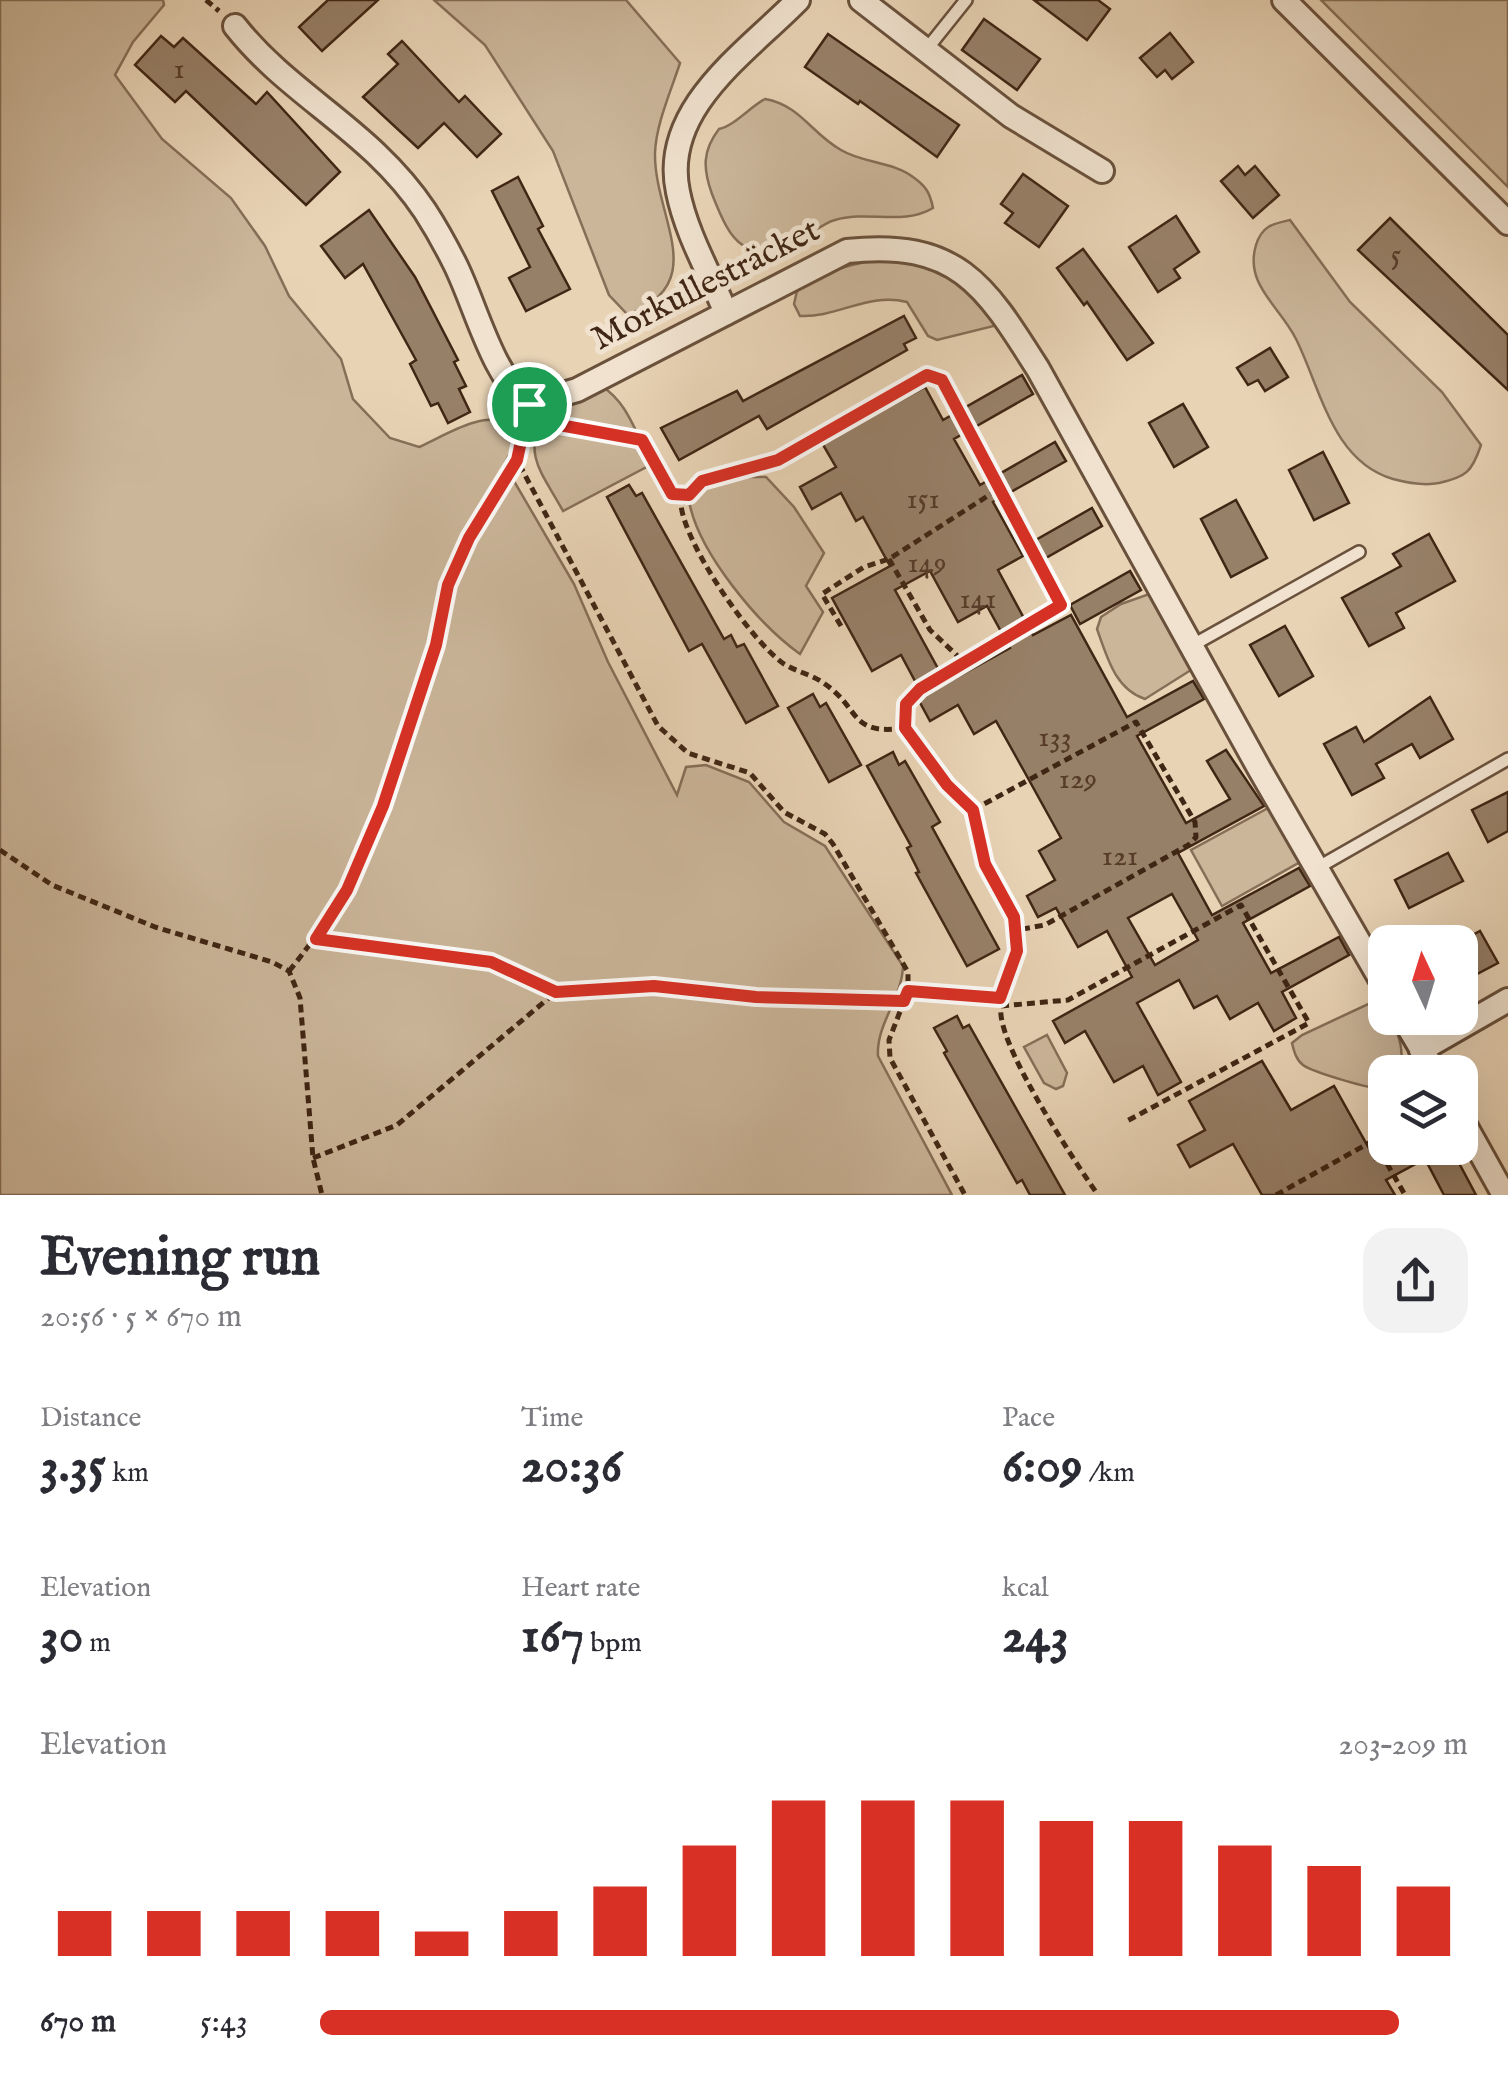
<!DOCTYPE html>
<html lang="en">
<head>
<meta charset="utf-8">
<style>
  body { margin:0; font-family:"IM FELL English",serif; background:#f2f2f3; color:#2b2b33; height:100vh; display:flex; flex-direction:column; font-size:38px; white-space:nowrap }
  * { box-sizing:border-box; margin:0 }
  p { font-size:32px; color:#7c7c81 }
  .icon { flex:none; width:55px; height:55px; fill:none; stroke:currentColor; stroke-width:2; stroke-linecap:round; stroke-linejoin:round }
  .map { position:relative; height:1195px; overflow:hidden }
  .side { display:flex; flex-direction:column; background:#fff; flex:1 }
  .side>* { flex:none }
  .needle { width:65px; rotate:356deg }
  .fabs { position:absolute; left:1368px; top:925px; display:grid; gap:20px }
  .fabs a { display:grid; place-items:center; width:110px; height:110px; border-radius:20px; background:#fff; box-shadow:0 10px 40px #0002; font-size:50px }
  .pin { position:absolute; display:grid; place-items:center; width:85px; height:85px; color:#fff; margin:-42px; border:5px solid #fff; border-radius:50%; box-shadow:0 2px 10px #0007 }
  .round { display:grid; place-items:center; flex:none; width:105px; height:105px; border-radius:30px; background:#f2f2f3 }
  .overview { display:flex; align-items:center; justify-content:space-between; height:170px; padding:0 40px }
  h1 { font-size:55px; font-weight:800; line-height:75px }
  .stats { display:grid; grid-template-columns:repeat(3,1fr); gap:15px; height:170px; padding:10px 40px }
  .stats div { display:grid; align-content:center }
  .stats b { font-size:50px; font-weight:800 }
  .stats small { font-size:28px; font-weight:400 }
  .stats p { font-size:28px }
  .chart { height:280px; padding:20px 40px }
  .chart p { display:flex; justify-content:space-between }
  .chart svg { width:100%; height:180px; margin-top:10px; stroke:#d93025; stroke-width:6 }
  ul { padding:0 40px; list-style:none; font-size:32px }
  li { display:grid; grid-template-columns:160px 120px 1fr; align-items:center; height:75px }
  li i { height:25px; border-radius:12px; background:#d93025 }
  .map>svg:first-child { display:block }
  .green { fill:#cbb69a; stroke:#866e57; stroke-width:2.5 }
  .building { fill:#978068; stroke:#402614; stroke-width:2.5; fill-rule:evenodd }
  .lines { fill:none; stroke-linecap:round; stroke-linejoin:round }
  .service-casing { stroke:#6a513c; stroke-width:16 }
  .minor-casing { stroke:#6a513c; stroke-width:28 }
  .path { stroke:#402614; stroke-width:5; stroke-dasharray:8 5; stroke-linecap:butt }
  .service { stroke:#f0e2cf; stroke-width:11 }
  .minor { stroke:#f0e2cf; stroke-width:22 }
  .route-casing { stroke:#fff; stroke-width:20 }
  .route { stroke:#d93025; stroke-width:12 }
  .labels { text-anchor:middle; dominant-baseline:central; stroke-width:10; stroke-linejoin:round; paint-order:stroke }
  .number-label { font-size:30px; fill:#563c29 }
  .street-label { font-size:35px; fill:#402614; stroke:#f0e2cf }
</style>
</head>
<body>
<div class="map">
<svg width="1508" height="1195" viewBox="0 0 1508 1195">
  <rect width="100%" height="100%" fill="#e8d3b5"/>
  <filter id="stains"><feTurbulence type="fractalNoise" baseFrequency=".002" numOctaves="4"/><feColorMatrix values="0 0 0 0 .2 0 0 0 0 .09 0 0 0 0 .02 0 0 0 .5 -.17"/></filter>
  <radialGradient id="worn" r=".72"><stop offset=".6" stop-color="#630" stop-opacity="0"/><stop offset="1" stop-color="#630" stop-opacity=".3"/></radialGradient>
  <g class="green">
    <path d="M0,0h163l1,5 -31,37 -18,33 47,64 69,59 34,48 24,50 52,63 12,40 37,39 29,9c25,-11 64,-37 91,-24l2,26 -16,31 10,7 8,-6 60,103 34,78 69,133 9,-28 20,-2 43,17 35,40 41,24 78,120c-1,33 -27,58 -25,90l74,139h-952z"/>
    <path d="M434,0h192l54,63c-9,28 -24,61 -25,90 -1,65 57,129 -27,162l-19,-20 -56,-144 -68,-106z"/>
    <path d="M1321,0h187v187z"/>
    <path d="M765,99c35,6 47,35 76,51 21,13 53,12 72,27 13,9 17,16 20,31 -30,18 -65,2 -98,12 -12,3 -23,14 -34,19 -57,25 -69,6 -89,-45 -9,-25 -10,-43 7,-65 15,-3 31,-22 46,-30z"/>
    <path d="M1290,220l60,82 92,90 39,53c-9,27 -15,32 -42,38 -15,3 -31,0 -46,-4 -61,-18 -72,-90 -97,-140 -16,-33 -52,-54 -40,-94 6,-19 16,-21 34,-25z"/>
    <path d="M894,257l37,4 75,62 -69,17 -9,-4 -21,-34c-39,-10 -70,16 -107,14l-6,-12 3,-13c28,-22 62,-29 97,-34z"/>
    <path d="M603,387c28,19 32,50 51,76l-91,48c-21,-39 -38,-51 -23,-96z"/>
    <path d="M740,477h26l28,30 30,46 -18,33 17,26 -23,42c-42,-30 -102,-102 -111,-153l22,-16z"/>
    <path d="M1155,592l33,58 3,20 -46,29c-30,-10 -38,-42 -48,-70l4,-12 20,-13z"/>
    <path d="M1279,802l30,55 -87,49 -31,-56z"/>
    <path d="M1379,999l6,19h5c10,16 15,37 9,54h-14l-2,17c-13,0 -71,-17 -80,-24 -7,-5 -9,-14 -11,-22l10,-8z"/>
    <path d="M1047,1035l20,38 -4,13 -7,3 -12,-6 -20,-36z"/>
  </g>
  <g class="building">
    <path d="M328,0h50l-56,51 -23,-24z"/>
    <path d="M1034,0h64l12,9 -23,31z"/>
    <path d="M984,19l56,40 -23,31 -55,-40z"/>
    <path d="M1170,33l23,29 -21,17 -7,-9 -8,7 -17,-19z"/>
    <path d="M828,34l131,91 -22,32 -77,-56 -2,3 -53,-37z"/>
    <path d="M161,36l13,11 9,-9 73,66 11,-12 73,80 -34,33 -120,-114 -11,11 -40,-37z"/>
    <path d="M402,41l57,61 6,-6 36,38 -24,23 -33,-34 -26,25 -55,-51 35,-33 -10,-10z"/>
    <path d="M1238,166l7,9 10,-9 24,29 -26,23 -32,-37z"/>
    <path d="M1023,174l45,32 -29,41 -34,-24 8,-10 -12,-9z"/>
    <path d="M518,177l25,49 -5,3 32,60 -44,22 -17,-33 21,-11 -38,-76z"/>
    <path d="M369,210l46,67 43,83 -4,2 12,24 -7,3 11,23 -22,11 -10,-20 -7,3 -21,-42 6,-4 -53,-96 -18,14 -24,-32z"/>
    <path d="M1176,216l23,36 -25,17 6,9 -22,14 -29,-45z"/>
    <path d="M1390,218l118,117v55l-150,-140z"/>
    <path d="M1083,249l70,94 -26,17 -40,-58 -3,3 -27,-37z"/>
    <path d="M904,316l12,22 -12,6 3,6 -140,79 -8,-13 -80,44 -18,-32 76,-37 6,10z"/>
    <path d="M1270,348l18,29 -23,14 -7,-11 -10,5 -11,-17z"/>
    <path d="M1022,375l11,19 -79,45 26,46 75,-43 11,19 -73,41 30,54 -25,14 35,65 38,-20 56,102 66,-36 11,18 -67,37 49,87 44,-24 -23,-38 19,-11 38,56 -86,47 34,62 87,-47 11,18 -67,37 28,50 68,-36 10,18 -67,37 14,26 -22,13 -16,-28 -28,16 -13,-23 -23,12 -15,-28 -42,23 44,79 -23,13 -15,-29 -29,16 -29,-51 -20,12 -12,-22 79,-44 -25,-46 -29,16 -22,-39 -18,9 -11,-21 28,-16 -16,-29 22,-13 -37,-67 -28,-50 -22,13 -16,-29 -28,16 -12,-22 5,-3 -22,-41 -29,16 -40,-73 58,-32 -27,-49 -7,4 -15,-28 -29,16 -12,-22 36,-20 -14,-24 103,-56 18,33zM930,571l28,51 29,-16 23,42 -64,35 -51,-93zM1172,894l26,46 -43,25 -27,-47z"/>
    <path d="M1183,404l25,43 -34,20 -25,-44z"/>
    <path d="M1323,452l26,51 -35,17 -25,-50z"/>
    <path d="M629,485l7,11 6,-3 82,146 7,-4 6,12 7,-3 34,62 -32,17 -44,-79 -13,7 -82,-154z"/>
    <path d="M1236,500l31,58 -36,19 -30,-58z"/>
    <path d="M1092,508l10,18 -58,33 -10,-18z"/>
    <path d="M1429,534l26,47 -59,32 8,15 -35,18 -27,-48 59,-32 -8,-12z"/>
    <path d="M1130,571l11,19 -61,34 -10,-19z"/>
    <path d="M1285,626l28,50 -34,20 -29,-51z"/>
    <path d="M813,694l7,13 6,-4 35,62 -32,17 -41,-74z"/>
    <path d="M1430,697l23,42 -33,19 -8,-14 -36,20 8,14 -32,17 -28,-51 32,-17 8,15z"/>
    <path d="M893,752l6,13 6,-4 35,61 -8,5 67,122 -32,17 -51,-93 3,-1 -12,-24 4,-2 -44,-80z"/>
    <path d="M1508,792v39l-20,11 -16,-32z"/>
    <path d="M1448,853l15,28 -54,27 -14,-28z"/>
    <path d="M1480,931l18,32 -38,20v-41z"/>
    <path d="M957,1016l6,12 6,-3 96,170h-35l-8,-15 -5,3 -73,-130 3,-2 -13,-23z"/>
    <path d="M1262,1061l29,49 43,-24 41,73 22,-11h54l25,47h-32l-19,-36 -39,21 9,15h-133l-29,-51 -43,23 -12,-22 27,-15 -16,-29z"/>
  </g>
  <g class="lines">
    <defs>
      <g id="service">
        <path d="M926,50l40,-50"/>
        <path d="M1193,645l166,-93"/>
        <path d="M1317,868l191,-109"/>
      </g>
      <g id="minor">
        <path d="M861,0l150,116 91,55"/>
        <path d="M1284,0l224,223"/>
        <path d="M235,26c56,71 136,104 190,185 11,17 21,35 30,53 21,42 37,112 74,140l48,-14 270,-139c110,-12 138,34 191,118l222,401 125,217"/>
        <path d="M726,313c-16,-39 -40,-80 -48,-121 -18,-83 69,-140 120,-192"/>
        <path d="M1403,1018l32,54"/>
        <path d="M1421,1050l87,-50"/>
        <path d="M1460,1116l44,79"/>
      </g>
    </defs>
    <use href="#service" class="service-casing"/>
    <use href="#minor" class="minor-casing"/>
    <g class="path">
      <path d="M206,0l13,11"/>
      <path d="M550,422l91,19 31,53 17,1"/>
      <path d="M524,427l-7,33 141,266 30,27 62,20 34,39 41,22 8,10 75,128v19l-19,49 1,18 75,137"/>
      <path d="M889,559l41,71 36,34"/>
      <path d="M841,626l-19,-32 42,-27 25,-8 108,-69"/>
      <path d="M905,728c-56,8 -44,-19 -80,-44 -12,-9 -28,-12 -41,-20 -33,-23 -99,-119 -103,-159l21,-24 76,-21 149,-85 15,5 119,225 -150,91c-19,31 17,69 38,91 8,8 21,16 26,27 4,12 3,26 6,38 5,19 19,36 28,54 23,46 -12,67 -8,109 4,41 72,144 97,180"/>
      <path d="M973,810l163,-88 59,100 1,15 -6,7 -145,81 -28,5"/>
      <path d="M0,850l52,35 103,42 117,35 17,9 11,27 13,160 9,37"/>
      <path d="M316,939l175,23 64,30"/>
      <path d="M289,971c76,-91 115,-211 147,-324 5,-20 6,-41 12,-60 12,-45 43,-90 69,-127"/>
      <path d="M908,991l92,7"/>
      <path d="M1001,1006l67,-6 173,-95 68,118 -182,98"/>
      <path d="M1374,1141l31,54"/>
      <path d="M313,1158l84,-33 159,-133 98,-6 102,11 148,4"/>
      <path d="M1276,1195l109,-61"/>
    </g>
    <use href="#service" class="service"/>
    <use href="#minor" class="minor"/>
  </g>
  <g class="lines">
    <defs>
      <path id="route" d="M927,375l15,5 119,225 -141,84 -14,15 -1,24 42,57 26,25 12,54 29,53 3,34 -17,47 -92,-7 -4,10 -148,-4 -102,-11 -98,6 -65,-30 -175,-23 31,-49 36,-84 53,-161 12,-60 21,-47 48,-78 12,-56 25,20 88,16 30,54 17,1 13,-14 76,-21z"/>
    </defs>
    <use href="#route" class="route-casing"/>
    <use href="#route" class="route"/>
  </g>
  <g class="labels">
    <g class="number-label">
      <text x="179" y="70">1</text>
      <text x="1396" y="256">5</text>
      <text x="923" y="500">151</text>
      <text x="927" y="564">149</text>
      <text x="978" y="600">141</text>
      <text x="1055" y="738">133</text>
      <text x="1078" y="780">129</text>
      <text x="1120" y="857">121</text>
    </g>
    <g class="street-label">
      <text transform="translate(706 285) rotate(-27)">Morkullesträcket</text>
    </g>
  </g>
  <rect width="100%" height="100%" filter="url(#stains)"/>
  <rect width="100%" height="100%" fill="url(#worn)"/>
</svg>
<div class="fabs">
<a><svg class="needle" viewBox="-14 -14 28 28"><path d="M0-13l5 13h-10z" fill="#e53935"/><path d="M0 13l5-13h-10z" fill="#7c7c81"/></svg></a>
<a><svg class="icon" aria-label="layers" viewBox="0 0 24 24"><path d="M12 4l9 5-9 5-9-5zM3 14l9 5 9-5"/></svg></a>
</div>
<div class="pin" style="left:529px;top:404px;background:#1e9e55"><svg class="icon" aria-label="arrive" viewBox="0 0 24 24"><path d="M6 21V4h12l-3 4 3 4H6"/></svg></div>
</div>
<section class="side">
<div class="overview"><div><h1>Evening run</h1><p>20:56 · 5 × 670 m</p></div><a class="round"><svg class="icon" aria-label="share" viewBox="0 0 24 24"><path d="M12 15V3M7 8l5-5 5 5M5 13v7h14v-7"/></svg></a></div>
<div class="stats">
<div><p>Distance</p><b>3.35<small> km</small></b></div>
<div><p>Time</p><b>20:36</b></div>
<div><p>Pace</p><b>6:09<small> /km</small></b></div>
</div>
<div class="stats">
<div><p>Elevation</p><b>30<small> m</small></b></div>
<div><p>Heart rate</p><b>167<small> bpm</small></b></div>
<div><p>kcal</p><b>243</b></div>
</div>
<div class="chart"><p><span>Elevation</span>203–209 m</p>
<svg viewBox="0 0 160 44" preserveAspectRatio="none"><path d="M5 44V33M15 44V33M25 44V33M35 44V33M45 44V38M55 44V33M65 44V27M75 44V17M85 44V6M95 44V6M105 44V6M115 44V11M125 44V11M135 44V17M145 44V22M155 44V27"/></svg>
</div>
<ul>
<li><b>670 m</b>5:43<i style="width:94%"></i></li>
</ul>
</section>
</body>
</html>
